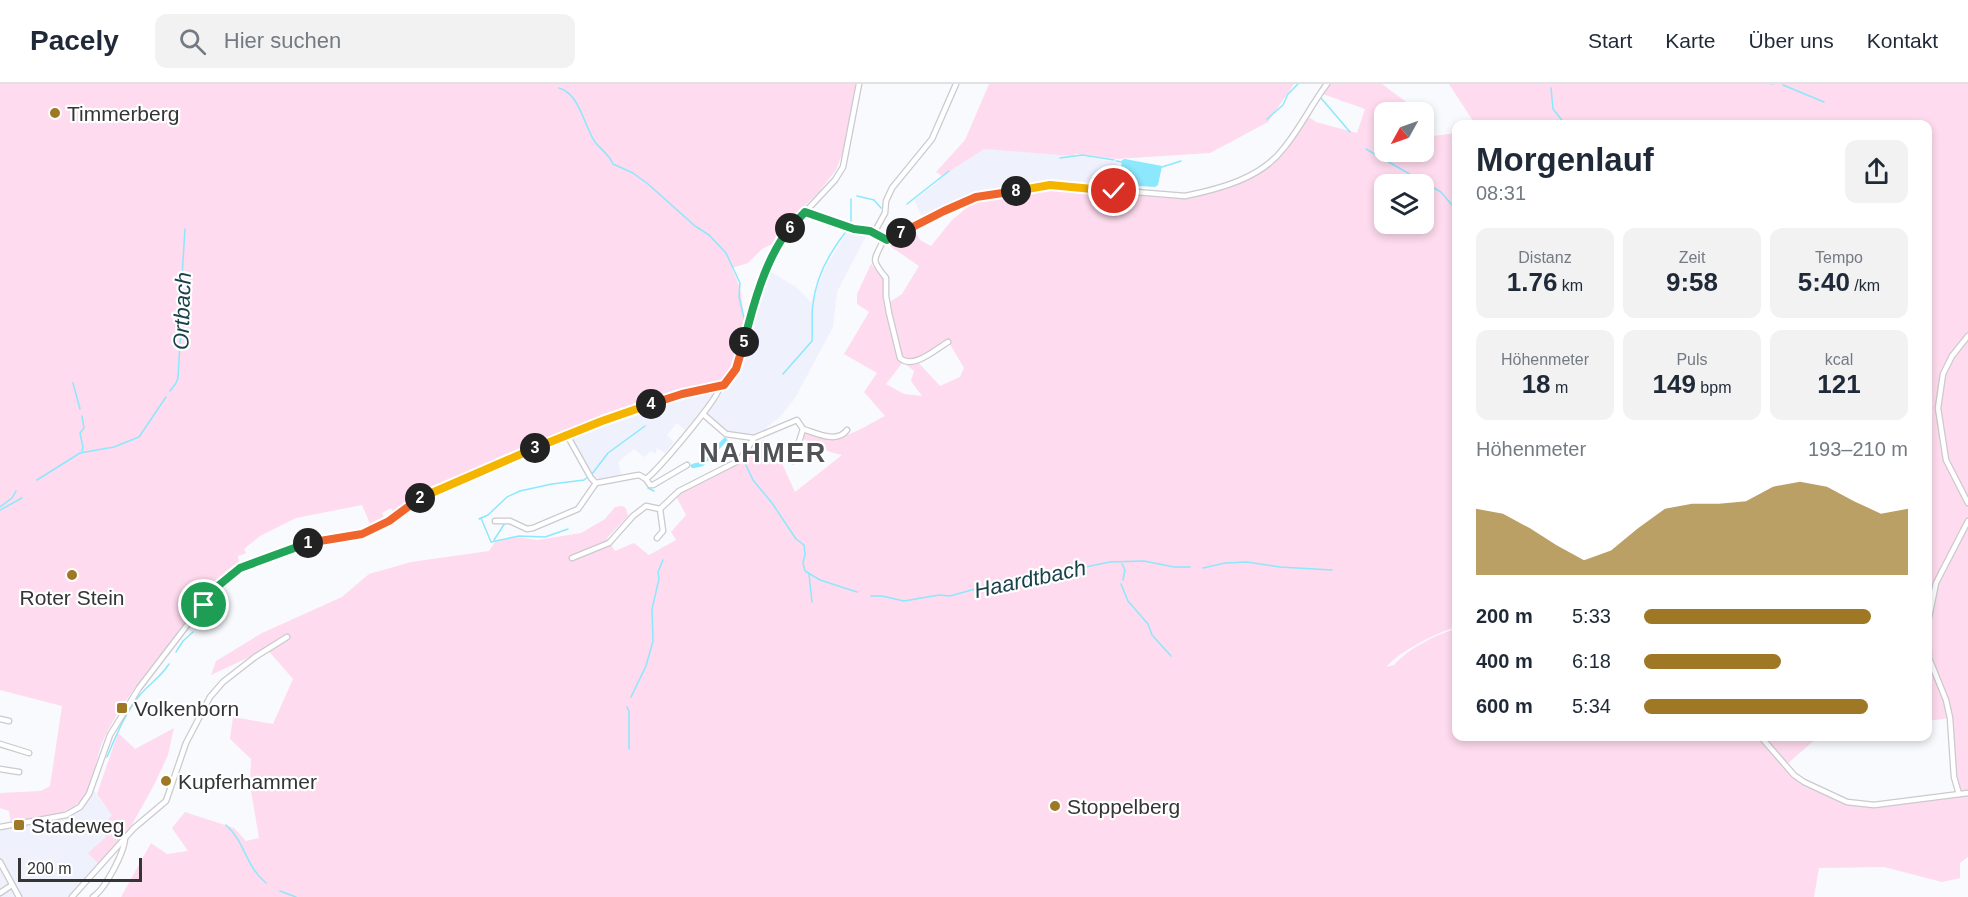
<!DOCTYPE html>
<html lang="de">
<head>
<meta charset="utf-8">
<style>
  body { margin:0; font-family:Arial,sans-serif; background:#f2f2f3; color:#1f2937; height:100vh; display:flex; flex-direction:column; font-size:22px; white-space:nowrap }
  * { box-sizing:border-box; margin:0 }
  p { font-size:20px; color:#747a83 }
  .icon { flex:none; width:33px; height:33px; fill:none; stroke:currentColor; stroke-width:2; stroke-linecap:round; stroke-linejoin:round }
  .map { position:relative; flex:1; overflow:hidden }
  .side { position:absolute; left:1452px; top:36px; width:480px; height:621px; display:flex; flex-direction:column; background:#fff; border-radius:12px; box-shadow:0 3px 9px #0003 }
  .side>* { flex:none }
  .needle { width:39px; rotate:230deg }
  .fabs { position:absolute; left:1374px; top:18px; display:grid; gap:12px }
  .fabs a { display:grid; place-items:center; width:60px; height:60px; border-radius:12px; background:#fff; box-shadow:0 3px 9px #0003; font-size:30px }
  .scale { position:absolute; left:18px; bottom:15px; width:124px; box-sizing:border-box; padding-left:6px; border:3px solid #343536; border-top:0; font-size:16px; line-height:21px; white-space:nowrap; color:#343536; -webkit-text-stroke:4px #fff; paint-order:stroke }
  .pin { position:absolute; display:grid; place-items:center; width:51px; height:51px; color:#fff; margin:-26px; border:3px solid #fff; border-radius:50%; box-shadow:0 2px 6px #0007 }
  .km { position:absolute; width:30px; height:30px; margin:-15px; border-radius:50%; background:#222; color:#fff; font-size:16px; line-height:30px; text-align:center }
  .round { display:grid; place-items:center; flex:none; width:63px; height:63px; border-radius:12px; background:#f2f2f3 }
  .head { display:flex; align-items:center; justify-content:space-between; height:102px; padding:0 24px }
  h1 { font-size:33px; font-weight:600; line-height:45px }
  .stats { display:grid; grid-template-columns:repeat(3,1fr); gap:9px; height:102px; padding:6px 24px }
  .stats div { display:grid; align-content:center; border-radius:12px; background:#f2f2f3; text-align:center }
  .stats b { font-size:26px; font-weight:600 }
  .stats small { font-size:16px; font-weight:400 }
  .stats p { font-size:16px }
  .chart { height:168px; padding:12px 24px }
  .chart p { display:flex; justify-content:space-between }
  .chart svg { width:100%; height:108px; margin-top:6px; fill:#9f7825; opacity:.7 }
  ul { padding:0 24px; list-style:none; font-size:20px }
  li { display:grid; grid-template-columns:96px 72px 1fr; align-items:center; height:45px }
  li i { height:15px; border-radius:8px; background:#9f7825 }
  header { display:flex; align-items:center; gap:36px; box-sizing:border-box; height:84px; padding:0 30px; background:#fff; border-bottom:2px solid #e0e1e3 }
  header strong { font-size:28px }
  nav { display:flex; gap:33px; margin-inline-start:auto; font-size:21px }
  .search { width:420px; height:54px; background:#f2f2f3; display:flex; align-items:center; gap:15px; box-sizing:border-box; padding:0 21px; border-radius:12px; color:#747a83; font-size:22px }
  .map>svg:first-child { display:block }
  .built { fill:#eff1fd }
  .green { fill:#fedbee; fill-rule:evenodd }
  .water { fill:#8ce8fc }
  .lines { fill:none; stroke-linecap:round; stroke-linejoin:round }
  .stream { stroke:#8ce8fc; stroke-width:1.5 }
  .canal { stroke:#8ce8fc; stroke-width:4.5 }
  .street-casing { stroke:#cacacf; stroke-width:7 }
  .street { stroke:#fff; stroke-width:4.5 }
  .split-1-casing { stroke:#fff; stroke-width:12 }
  .split-2-casing { stroke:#fff; stroke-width:12 }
  .split-3-casing { stroke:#fff; stroke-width:12 }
  .split-4-casing { stroke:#fff; stroke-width:12 }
  .split-5-casing { stroke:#fff; stroke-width:12 }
  .split-6-casing { stroke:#fff; stroke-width:12 }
  .split-7-casing { stroke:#fff; stroke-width:12 }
  .split-8-casing { stroke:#fff; stroke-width:12 }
  .split-9-casing { stroke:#fff; stroke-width:12 }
  .split-1 { stroke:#22a559; stroke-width:8 }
  .split-2 { stroke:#f0652b; stroke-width:8 }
  .split-3 { stroke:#f5b400; stroke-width:8 }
  .split-4 { stroke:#f5b400; stroke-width:8 }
  .split-5 { stroke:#f0652b; stroke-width:8 }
  .split-6 { stroke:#22a559; stroke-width:8 }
  .split-7 { stroke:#22a559; stroke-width:8 }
  .split-8 { stroke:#f0652b; stroke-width:8 }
  .split-9 { stroke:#f5b400; stroke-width:8 }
  .poi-dot { fill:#9f7825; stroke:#fff; stroke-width:2 }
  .labels { text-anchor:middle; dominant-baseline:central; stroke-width:4.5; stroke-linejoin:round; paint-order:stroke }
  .poi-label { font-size:21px; fill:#343536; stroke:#fff; text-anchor:start }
  .water-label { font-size:22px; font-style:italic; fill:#19434c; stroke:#fff }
  .district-label { font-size:27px; font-weight:bold; letter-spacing:1.5px; fill:#515255; stroke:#fff }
</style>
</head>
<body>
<header>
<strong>Pacely</strong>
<div class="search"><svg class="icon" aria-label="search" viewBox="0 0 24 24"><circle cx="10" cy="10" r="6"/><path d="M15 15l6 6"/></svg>Hier suchen</div>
<nav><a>Start</a><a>Karte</a><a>Über uns</a><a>Kontakt</a></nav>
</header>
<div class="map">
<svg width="1968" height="813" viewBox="0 0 1968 813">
  <rect width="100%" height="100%" fill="#f9fafe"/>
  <g class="built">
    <path d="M983,65l98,7 31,5 5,3 -2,27 -139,6 -52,24 -10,-21 23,-17 5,-7z"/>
    <path d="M849,145l18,5 -30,58 -4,35 -38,71 -14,18 -24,19 -28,-1 -23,-21 34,-42 10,-43 21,-56 25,15 15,15 14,-34z"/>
    <path d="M713,307l2,2 -30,37 -8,-7 -10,12 7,7 -9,11 -8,-5 -1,6 -5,-3 -7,6 -10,-8 -16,13 3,13 -21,5 -6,-4 -21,-35v-4l35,-15 81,-26z"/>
    <path d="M92,704l20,27 -12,50 -28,32h-72v-70l19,-2 57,-15z"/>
  </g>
  <g class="green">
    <path d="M0,0h856l-12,65 -8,21 -18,23 -37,35 -9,16 -10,5 -14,14 -16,5c3,8 8,17 9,26 5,25 3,69 -19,86 -12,9 -29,7 -43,11 -38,10 -76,24 -111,42l-2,-4 -10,5 -4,4 -130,56 -28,19 -3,-5 -9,5 3,6 -14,7 -9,-21 -66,13 -36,18 -16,13 2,4 -8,3 1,7c-26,19 -44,46 -63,72 -25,32 -58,71 -74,108 -8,20 -7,48 -26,62 -14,12 -47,15 -65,19l-2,-13 -9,-3v-15l41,-2 9,-5 12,-80 -62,-16z"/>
    <path d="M989,0h305l-26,38 -58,31 -94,6 -41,-5 -1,2 -90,-7 -42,27 -6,-4 29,-32z"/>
    <path d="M1322,0h60l35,26 1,2h-34v40h40v-21l2,6 30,-4v494c-20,6 -56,24 -70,40l8,-2c15,-17 41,-30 62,-36v107l302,1 35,39 10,8 43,20 28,2 94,-12v63l-8,6v15l-18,4 -58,-15 -65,1 -5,29h-1693l30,-54 16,11 21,-3 -16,-23 13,-16 49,16 12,13 13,-3 -9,-53 1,-26 -21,-20 3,-22 40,7 20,-45 -26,-30 -56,26 5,-14 46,-28 80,-36 27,-23 42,-12 78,-11 6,-9 20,-5 23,3 43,-7 24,-14 10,-12 7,-1 4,2 2,8 -21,22 8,13 19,-8 15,12 27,-15 -5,-8 15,-17 -9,-17 4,-7 61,-30 21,-21 16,17 16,35 47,-37 -12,-3 -27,-13 2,-8c36,15 48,1 80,-15l-21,-24 13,-19 -33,-19 25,-42 -12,-8v-10l14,-30 13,16 -1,8 4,16 15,-10 17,-28 -29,-20 7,-10 17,-7 6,11 11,6 21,-26 17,-14 -1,-5 8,-4 74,-12 116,13 28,-2 33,-9 38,-21 23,-24 16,-28 12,8 41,11 8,-24 -48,-17zM1384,100h40v40h-40zM948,257l16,27 -4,9 -20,9 -24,-26zM903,278l11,9 -3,10 11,15 -18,-2 -18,-10z"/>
    <path d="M1449,0h519v707l-7,1 -6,-15 -4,-59 -21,-61 -2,-34v-499h-453z"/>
    <path d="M1928,567l17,49 4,18 -21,3z"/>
    <path d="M174,644l-6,27 -14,30 -29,52 -25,28 -12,-12 18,-16 -4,-10 10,-12 -15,-21 21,-61 17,16z"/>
    <path d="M1762,653h56l-32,28z"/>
  </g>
  <path class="water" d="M1125,75l37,7 -4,19 -3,2 -16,-1 -16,3c-5,-8 -2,-20 -1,-29z"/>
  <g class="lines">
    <g class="stream">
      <path d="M1772,0h1"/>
      <path d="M1783,1l41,17"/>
      <path d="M559,4c21,6 25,38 36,54 6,8 14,12 18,22l20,9 15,11 47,42 14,9 17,18 14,30 -1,14 6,25 -13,49"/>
      <path d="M1551,4l2,21 12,15"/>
      <path d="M1321,14l29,34"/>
      <path d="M1267,35l16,-14 5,-11 10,-10"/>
      <path d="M1366,65l75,43 15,18"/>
      <path d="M1060,74l22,-3 32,5"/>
      <path d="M1116,77l6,1"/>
      <path d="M1162,83l19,-6"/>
      <path d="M857,112l17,4 7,8"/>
      <path d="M851,115v26"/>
      <path d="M907,120l42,-33"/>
      <path d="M783,290l29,-33c1,-12 -1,-25 1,-37 3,-28 18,-54 35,-75"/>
      <path d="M73,299l7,26"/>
      <path d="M170,307l6,-8 2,-5 2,-36 4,-17 -4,-16 5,-80"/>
      <path d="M727,357l12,15"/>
      <path d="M82,367l1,-4 -3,-14 4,-5 -2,-12"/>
      <path d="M744,377l9,19 19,23 24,36 8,6 1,9 -2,9 2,8 15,9 37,12"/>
      <path d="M37,396l43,-27 34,-6 25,-10 27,-40"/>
      <path d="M648,404l6,3"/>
      <path d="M0,423l12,-9 4,-7"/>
      <path d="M0,426l22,-12"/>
      <path d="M481,434l10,24 28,-6 26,1 23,-8"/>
      <path d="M479,435l9,-4 19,-18 13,-6 32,-7 32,-4 8,-6 16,-21 37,-27"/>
      <path d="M494,456l11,-17"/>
      <path d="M294,469l10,-3"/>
      <path d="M1122,480l3,6 -2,10"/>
      <path d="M1203,484l22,-5 22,-1 33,5 52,3"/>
      <path d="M809,490l3,28"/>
      <path d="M1121,500l7,17 20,23 4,11 19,21"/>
      <path d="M871,512h11l22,5 35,-6 11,1 57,-16h40l19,-9 44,-9 34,-1 30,6h16"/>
      <path d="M176,568l7,-11 10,-9"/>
      <path d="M631,613l15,-31 7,-25 -1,-32 7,-30 -1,-7 5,-12"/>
      <path d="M627,623l2,4v38"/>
      <path d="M107,673c9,-21 18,-44 33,-62 9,-11 21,-18 29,-31"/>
      <path d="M226,741c20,18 18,39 40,58"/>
      <path d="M280,807l16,6"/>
    </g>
    <path class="canal" d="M693,382l9,-2 23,-24"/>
    <defs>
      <g id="street">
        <path d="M805,128l48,16 17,3 17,9 57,-29 32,-14 74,-12 135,11c35,-7 76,-18 98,-47 17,-20 28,-44 44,-65"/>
        <path d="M874,149l11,-20 1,-12 6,-13 40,-49 24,-55"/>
        <path d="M884,155c-10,22 -14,19 2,39v18l3,17 11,45c13,12 36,-9 48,-16"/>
        <path d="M1968,252l-16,20 -9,18 -5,34 8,52 22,43"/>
        <path d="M703,330l23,20 28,4 43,-18 6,9 -10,32"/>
        <path d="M803,345c13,4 34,15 44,1"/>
        <path d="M567,351l24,43 5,5 37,-7 6,-1 7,4c12,-9 74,-82 74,-93"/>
        <path d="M646,395l4,6h3l34,-20"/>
        <path d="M495,437h15l17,8 6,-1 45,-19 18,-26"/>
        <path d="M657,454l6,-7 -3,-22"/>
        <path d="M572,474l37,-15 24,-27 13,-10 14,3 19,-18 61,-31 14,-22"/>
        <path d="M1928,538l8,-39 32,-62"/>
        <path d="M1928,546l1,28 17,42 4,18 4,59 5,17"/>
        <path d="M0,635l9,2"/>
        <path d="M1760,652l34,39 10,7 43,20 27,3 94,-12"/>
        <path d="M0,660l29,9"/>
        <path d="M0,685l19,3"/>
        <path d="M0,743l66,-12 14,-8 9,-13 21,-59 29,-47 75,-98 18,-17 17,-9 55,-20 58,-9 27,-14 36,-26 128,-55 86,-33 43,-13 38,-8 6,-3 12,-17 13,-52 27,-70 15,-19 42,-45 8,-13 16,-83"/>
        <path d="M0,778l19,35"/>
        <path d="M0,809l12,-8"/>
        <path d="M72,813l62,-69 32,-27 20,-58 24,-46 13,-15 32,-25 32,-20"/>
        <path d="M93,813c12,-8 32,-45 32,-60"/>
      </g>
    </defs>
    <use href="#street" class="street-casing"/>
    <use href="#street" class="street"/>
  </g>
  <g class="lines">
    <defs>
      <path id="split-1" d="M204,521l14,-19 22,-18 68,-25"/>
      <path id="split-2" d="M308,459l54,-9 27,-13 31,-23"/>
      <path id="split-3" d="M420,414l115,-50"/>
      <path id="split-4" d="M535,364l67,-27 49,-17"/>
      <path id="split-5" d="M651,320l31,-10 42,-9 12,-16 8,-27"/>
      <path id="split-6" d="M744,258c9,-37 22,-85 46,-114"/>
      <path id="split-7" d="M790,144l15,-16 49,17 16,2 17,9 14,-7"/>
      <path id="split-8" d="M901,149l43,-22 32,-14 40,-6"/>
      <path id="split-9" d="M1016,107l34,-6 64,6"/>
    </defs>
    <use href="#split-1" class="split-1-casing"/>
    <use href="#split-2" class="split-2-casing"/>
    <use href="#split-3" class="split-3-casing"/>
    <use href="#split-4" class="split-4-casing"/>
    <use href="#split-5" class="split-5-casing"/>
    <use href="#split-6" class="split-6-casing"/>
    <use href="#split-7" class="split-7-casing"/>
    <use href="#split-8" class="split-8-casing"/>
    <use href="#split-9" class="split-9-casing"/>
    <use href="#split-1" class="split-1"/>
    <use href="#split-2" class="split-2"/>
    <use href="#split-3" class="split-3"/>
    <use href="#split-4" class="split-4"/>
    <use href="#split-5" class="split-5"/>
    <use href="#split-6" class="split-6"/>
    <use href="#split-7" class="split-7"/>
    <use href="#split-8" class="split-8"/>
    <use href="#split-9" class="split-9"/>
  </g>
  <g class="poi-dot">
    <circle cx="55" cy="29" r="6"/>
    <circle cx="72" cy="491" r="6"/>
    <rect x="116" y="618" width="12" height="12" rx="3"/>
    <circle cx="166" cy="697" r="6"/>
    <circle cx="1055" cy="722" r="6"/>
    <rect x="13" y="735" width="12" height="12" rx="3"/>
  </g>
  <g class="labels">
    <g class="poi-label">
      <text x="67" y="29">Timmerberg</text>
      <text x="72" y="513" text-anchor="middle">Roter Stein</text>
      <text x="134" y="624">Volkenborn</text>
      <text x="178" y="697">Kupferhammer</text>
      <text x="1067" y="722">Stoppelberg</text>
      <text x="31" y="741">Stadeweg</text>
    </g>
    <g class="water-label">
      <text transform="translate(182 227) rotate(-88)">Ortbach</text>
      <text transform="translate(1030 495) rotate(-12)">Haardtbach</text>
    </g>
    <g class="district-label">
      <text x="763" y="369">NAHMER</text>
    </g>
  </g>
</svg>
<div class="fabs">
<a><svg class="needle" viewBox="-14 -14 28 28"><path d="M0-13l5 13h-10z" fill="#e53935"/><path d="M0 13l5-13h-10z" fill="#747a83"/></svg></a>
<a><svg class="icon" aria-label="layers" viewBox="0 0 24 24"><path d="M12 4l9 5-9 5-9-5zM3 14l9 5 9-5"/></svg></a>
</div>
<div class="scale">200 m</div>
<div class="pin" style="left:204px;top:521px;background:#1e9e55"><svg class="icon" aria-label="arrive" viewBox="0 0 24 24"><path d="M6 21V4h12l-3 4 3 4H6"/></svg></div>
<div class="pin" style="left:1114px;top:107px;background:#d93025"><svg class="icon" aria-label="check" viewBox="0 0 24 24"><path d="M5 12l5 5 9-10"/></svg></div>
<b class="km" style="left:308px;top:459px">1</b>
<b class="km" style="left:420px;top:414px">2</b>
<b class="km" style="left:535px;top:364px">3</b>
<b class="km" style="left:651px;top:320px">4</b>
<b class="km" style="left:744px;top:258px">5</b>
<b class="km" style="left:790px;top:144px">6</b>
<b class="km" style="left:901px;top:149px">7</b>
<b class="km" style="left:1016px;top:107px">8</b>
<section class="side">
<div class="head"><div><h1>Morgenlauf</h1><p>08:31</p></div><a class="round"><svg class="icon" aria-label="share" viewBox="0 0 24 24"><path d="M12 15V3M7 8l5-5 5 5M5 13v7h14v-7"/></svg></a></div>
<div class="stats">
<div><p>Distanz</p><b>1.76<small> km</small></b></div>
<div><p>Zeit</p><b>9:58</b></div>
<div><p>Tempo</p><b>5:40<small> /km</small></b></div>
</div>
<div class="stats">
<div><p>Höhenmeter</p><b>18<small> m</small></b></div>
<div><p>Puls</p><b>149<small> bpm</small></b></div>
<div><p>kcal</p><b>121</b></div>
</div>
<div class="chart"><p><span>Höhenmeter</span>193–210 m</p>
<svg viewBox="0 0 160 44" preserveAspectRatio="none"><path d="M0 44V17L10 19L20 25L30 32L40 38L50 34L60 25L70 17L80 15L90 15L100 14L110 8L120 6L130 8L140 14L150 19L160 17V44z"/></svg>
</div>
<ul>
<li><b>200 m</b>5:33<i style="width:86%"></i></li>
<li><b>400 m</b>6:18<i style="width:52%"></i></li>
<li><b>600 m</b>5:34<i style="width:85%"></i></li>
</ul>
</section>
</div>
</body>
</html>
